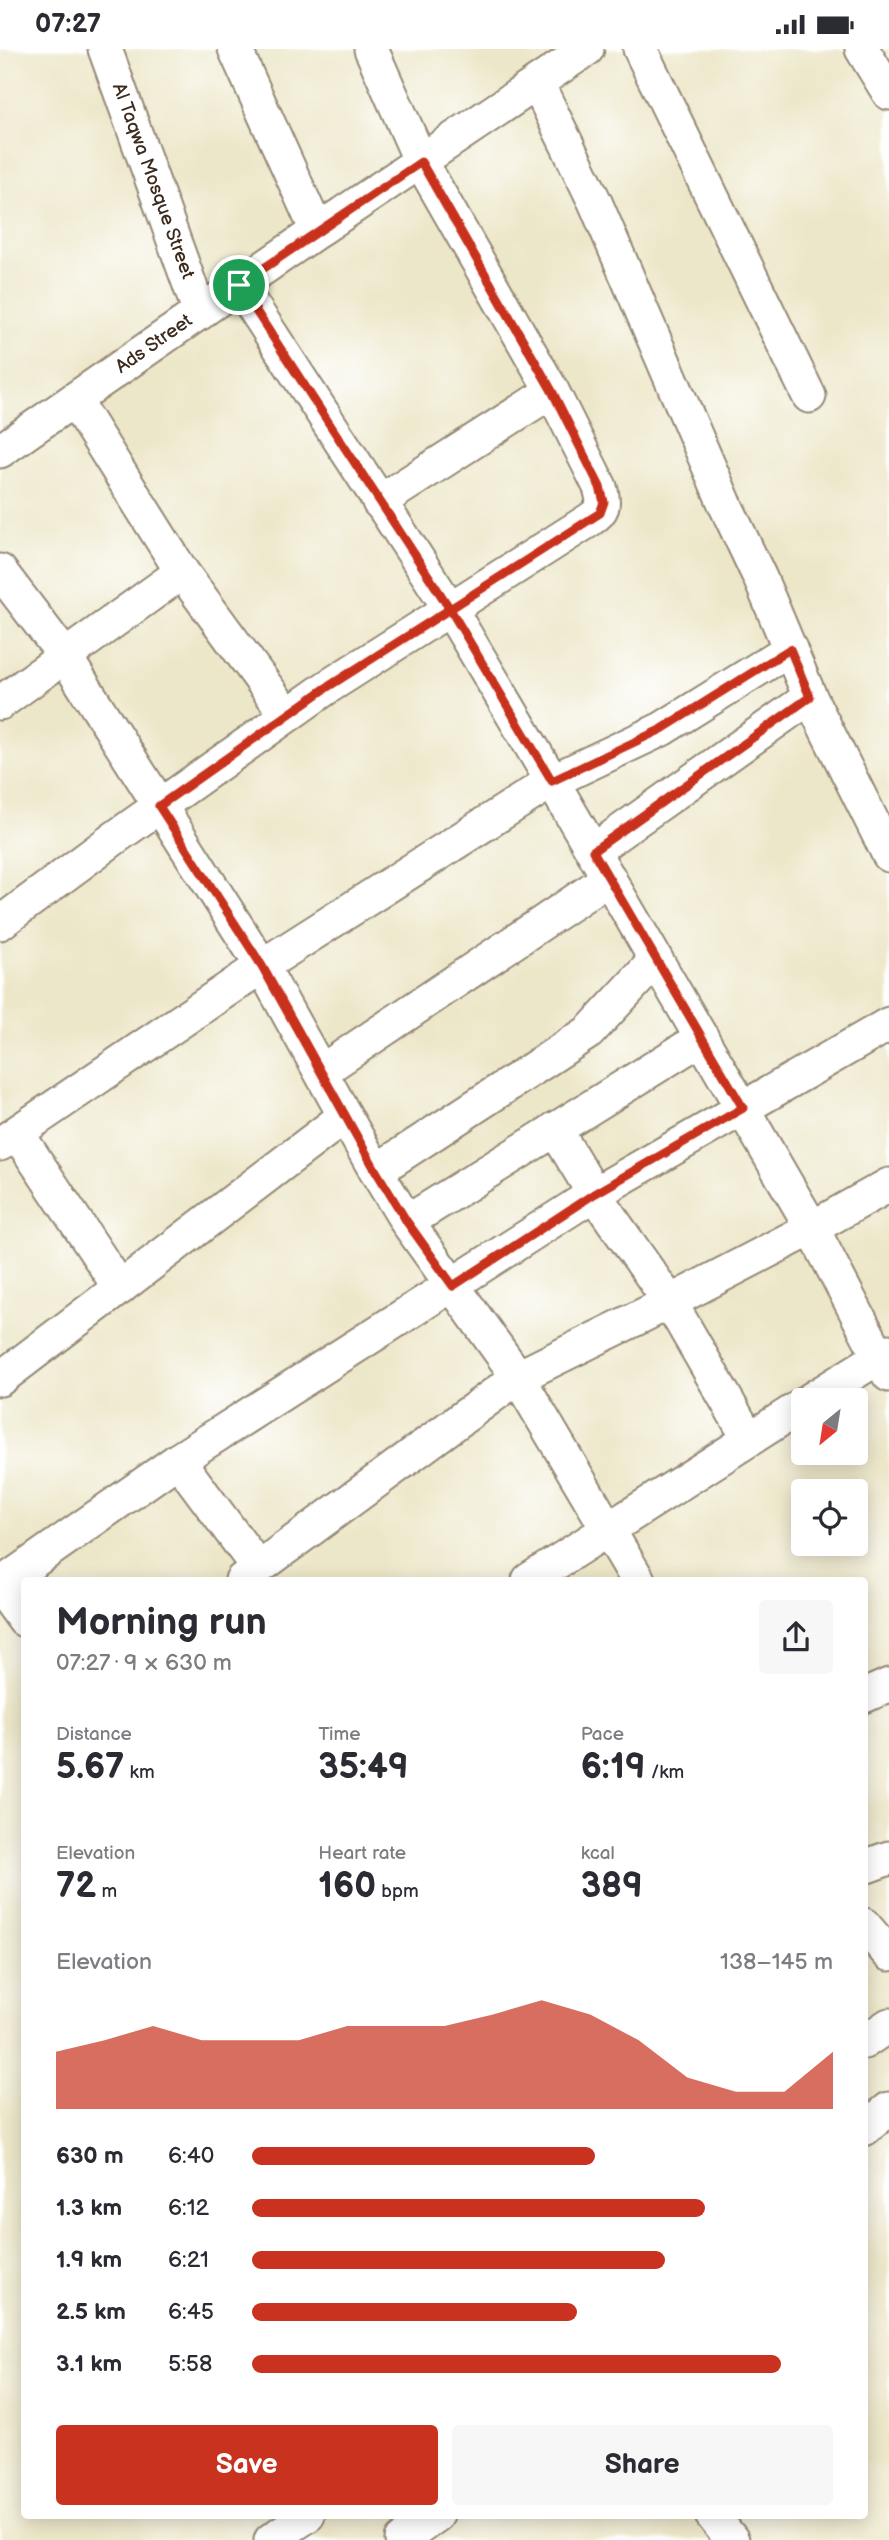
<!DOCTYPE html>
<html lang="en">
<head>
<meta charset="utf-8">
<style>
  body { margin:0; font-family:"Balsamiq Sans",sans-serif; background:#f7f7f7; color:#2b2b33; height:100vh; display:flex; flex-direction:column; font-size:26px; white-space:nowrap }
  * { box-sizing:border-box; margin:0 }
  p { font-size:23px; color:#7c7c81 }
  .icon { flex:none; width:38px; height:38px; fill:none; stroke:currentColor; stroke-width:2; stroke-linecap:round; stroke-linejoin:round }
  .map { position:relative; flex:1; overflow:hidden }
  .side { position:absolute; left:21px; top:1528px; width:847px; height:942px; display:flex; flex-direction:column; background:#fff; border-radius:7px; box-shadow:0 4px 18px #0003 }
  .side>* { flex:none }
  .needle { width:46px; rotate:210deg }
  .tools { position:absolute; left:791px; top:1339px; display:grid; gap:14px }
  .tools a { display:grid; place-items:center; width:77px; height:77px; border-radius:7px; background:#fff; box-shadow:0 4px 18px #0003; font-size:35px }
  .pin { position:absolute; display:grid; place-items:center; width:60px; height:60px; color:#fff; margin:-30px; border:4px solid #fff; border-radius:50%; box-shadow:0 2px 7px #0007 }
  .round { display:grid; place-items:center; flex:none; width:74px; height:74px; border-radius:7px; background:#f7f7f7 }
  .head { display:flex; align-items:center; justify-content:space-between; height:119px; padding:0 35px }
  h1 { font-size:38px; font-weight:800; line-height:52px }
  .metrics { display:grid; grid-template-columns:repeat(3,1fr); gap:10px; height:119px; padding:7px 35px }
  .metrics div { display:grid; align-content:center }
  .metrics b { font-size:35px; font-weight:800 }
  .metrics small { font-size:19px; font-weight:400 }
  .metrics p { font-size:19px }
  .chart { height:196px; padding:14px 35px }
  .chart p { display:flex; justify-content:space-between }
  .chart svg { width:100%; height:126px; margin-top:7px; fill:#c8321e; opacity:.7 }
  .action { display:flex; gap:14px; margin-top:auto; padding:14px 35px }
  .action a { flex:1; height:80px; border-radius:7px; background:#c8321e; color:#fff; font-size:28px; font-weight:800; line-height:80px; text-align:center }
  .action a+a { background:#f7f7f7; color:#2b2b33 }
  ul { padding:0 35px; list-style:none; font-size:23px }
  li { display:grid; grid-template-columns:112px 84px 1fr; align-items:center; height:52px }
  li i { height:18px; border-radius:9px; background:#c8321e }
  .status { display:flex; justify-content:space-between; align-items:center; height:49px; padding:0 35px; background:#fff; direction:ltr }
  .status svg { height:19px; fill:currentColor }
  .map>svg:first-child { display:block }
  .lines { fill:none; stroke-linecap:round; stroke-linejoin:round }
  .street-casing { stroke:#948874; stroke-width:37 }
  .street { stroke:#fff; stroke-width:33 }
  .route-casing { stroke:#fff; stroke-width:14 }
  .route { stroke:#c8321e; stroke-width:9 }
  .labels { text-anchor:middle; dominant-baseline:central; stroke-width:5; stroke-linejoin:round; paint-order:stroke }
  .street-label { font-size:19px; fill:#3b2a1e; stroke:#fff }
</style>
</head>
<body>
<div class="status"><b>07:27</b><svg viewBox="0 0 49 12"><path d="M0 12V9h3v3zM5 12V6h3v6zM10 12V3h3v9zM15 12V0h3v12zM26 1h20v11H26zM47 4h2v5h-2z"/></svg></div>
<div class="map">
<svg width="889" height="2491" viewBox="0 0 889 2491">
  <rect width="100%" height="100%" fill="#fff"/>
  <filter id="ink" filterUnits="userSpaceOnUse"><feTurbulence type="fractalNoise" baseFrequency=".0143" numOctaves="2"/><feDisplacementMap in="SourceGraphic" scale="14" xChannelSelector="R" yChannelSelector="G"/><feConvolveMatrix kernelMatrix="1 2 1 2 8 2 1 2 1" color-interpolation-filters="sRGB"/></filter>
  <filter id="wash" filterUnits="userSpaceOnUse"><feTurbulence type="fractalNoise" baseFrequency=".00686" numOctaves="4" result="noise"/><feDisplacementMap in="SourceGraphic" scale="28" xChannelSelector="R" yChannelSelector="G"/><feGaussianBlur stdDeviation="1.57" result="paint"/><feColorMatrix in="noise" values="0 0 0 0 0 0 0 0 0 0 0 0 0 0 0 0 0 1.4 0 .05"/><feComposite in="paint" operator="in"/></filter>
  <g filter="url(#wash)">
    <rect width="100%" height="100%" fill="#ede7c9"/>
  </g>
  <g filter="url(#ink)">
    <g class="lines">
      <defs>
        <g id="street">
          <path d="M105,0l95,264"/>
          <path d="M235,0l82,182"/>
          <path d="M640,0l169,347"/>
          <path d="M862,0l27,44"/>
          <path d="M537,34l58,119 130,302 35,74 50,119 79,158"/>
          <path d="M239,236l211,324 102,172 260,447 77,147"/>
          <path d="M0,402l317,-220 270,-182"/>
          <path d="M379,453l173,-111"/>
          <path d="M0,522l64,84 198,311 83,150"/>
          <path d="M182,523l105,143"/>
          <path d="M0,654l182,-131 -108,-172"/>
          <path d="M593,802l217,-154"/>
          <path d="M0,874l116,-86 210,-149 262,-167c16,-10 17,-16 12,-34l-48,-96 -131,-229 -50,-113"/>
          <path d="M322,1022l287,-193"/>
          <path d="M555,1080l39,65 76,108 79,137"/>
          <path d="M17,1084l103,155"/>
          <path d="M0,1095l262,-178 290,-185 110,-52 128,-80"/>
          <path d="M376,1122l31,51"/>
          <path d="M0,1330l345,-263 31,55 213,-139 67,-72"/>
          <path d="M810,1351l79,-49"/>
          <path d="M178,1411l80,108"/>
          <path d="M242,1531l276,-203 152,-75 142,-74 77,-43"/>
          <path d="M529,1531l274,-175"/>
          <path d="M638,1531l-120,-203 -111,-155 295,-184"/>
          <path d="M0,1536l178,-125 416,-266 295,-170"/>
          <path d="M0,1538l24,33"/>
          <path d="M864,1647l25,-11"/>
          <path d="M864,1818l25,-9"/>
          <path d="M864,1876l25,29"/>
          <path d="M864,1993l25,-17"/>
          <path d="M864,2080l25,-20"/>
          <path d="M712,2466l20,25"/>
          <path d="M271,2491l37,-25"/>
          <path d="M402,2491l35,-25"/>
        </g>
      </defs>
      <use href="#street" class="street-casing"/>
      <use href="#street" class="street"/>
    </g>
  </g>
  <g class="lines" filter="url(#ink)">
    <defs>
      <path id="route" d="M239,236l211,324 -124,79 -167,118 103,160 114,205 31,51 46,64 141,-92 149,-86 -150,-257 217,-154 -20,-48 -128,80 -110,52 -102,-172 150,-96 4,-11 -4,-15 -48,-96 -131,-229 -182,123"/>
    </defs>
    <use href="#route" class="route-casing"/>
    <use href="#route" class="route"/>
  </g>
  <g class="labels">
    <g class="street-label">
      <text transform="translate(153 132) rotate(70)">Al Taqwa Mosque Street</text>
      <text transform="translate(154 295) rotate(-35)">Ads Street</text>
    </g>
  </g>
</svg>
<div class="tools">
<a><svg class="needle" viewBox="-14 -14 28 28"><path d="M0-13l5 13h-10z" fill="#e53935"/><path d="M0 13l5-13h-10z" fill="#7c7c81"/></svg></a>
<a><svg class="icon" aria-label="locate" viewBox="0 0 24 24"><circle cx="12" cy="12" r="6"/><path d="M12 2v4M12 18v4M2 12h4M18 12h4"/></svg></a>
</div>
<div class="pin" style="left:239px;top:236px;background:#1e9e55"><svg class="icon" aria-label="arrive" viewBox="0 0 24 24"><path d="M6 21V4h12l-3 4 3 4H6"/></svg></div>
<section class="side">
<div class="head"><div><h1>Morning run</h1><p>07:27 · 9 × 630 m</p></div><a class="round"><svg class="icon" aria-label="share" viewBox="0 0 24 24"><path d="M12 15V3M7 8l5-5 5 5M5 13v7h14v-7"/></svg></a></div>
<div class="metrics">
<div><p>Distance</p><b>5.67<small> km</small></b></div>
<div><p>Time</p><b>35:49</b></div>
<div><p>Pace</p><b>6:19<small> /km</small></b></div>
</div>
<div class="metrics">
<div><p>Elevation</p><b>72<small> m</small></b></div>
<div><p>Heart rate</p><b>160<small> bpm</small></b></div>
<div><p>kcal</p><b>389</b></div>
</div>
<div class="chart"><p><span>Elevation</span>138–145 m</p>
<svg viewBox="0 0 160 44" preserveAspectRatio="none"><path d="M0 44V24L10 20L20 15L30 20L40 20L50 20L60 15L70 15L80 15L90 11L100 6L110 11L120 20L130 33L140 38L150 38L160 24V44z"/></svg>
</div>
<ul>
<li><b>630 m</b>6:40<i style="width:59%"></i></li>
<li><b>1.3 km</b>6:12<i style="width:78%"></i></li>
<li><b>1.9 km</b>6:21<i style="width:71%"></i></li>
<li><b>2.5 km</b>6:45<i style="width:56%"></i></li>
<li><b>3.1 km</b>5:58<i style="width:91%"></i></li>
</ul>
<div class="action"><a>Save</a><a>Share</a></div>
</section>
</div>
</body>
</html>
